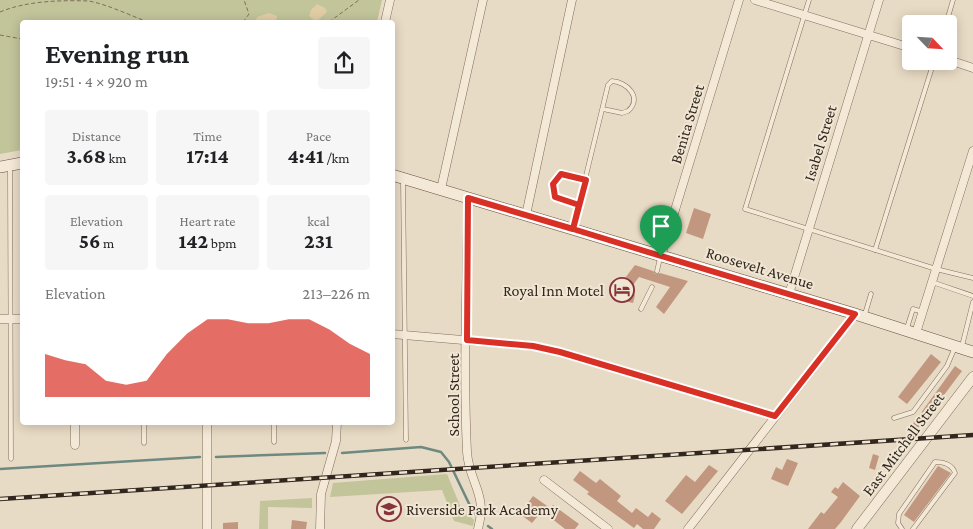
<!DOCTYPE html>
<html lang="en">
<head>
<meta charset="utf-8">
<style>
  body { margin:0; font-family:"Crimson Pro",serif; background:#f6f6f6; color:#202124; height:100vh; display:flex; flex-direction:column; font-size:19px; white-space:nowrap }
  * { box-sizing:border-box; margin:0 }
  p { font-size:16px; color:#757577 }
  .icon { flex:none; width:28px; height:28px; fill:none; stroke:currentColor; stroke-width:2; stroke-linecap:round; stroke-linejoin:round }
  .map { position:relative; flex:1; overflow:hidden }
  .sheet { position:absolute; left:20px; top:20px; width:375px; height:405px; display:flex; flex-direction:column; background:#fff; border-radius:5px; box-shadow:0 2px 12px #0003 }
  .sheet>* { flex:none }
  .needle { width:32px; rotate:115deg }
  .controls { position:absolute; left:902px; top:15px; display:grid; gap:10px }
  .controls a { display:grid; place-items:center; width:55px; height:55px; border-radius:5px; background:#fff; box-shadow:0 2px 12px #0003; font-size:25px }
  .pin { position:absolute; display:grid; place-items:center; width:42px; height:42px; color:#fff; margin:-51px -21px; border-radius:50% 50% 50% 0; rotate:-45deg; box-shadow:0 0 5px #0007 }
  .pin .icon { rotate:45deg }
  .round { display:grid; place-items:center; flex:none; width:52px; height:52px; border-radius:5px; background:#f6f6f6 }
  .head { display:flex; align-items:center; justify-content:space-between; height:85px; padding:0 25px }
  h1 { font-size:28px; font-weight:700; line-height:38px }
  .stats { display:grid; grid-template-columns:repeat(3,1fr); gap:8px; height:85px; padding:5px 25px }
  .stats div { display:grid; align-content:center; border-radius:5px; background:#f6f6f6; text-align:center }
  .stats b { font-size:21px; font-weight:700 }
  .stats small { font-size:14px; font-weight:400 }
  .stats p { font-size:14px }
  .chart { height:140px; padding:10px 25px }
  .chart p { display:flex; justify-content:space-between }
  .chart svg { width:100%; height:90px; margin-top:5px; fill:#d93025; opacity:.7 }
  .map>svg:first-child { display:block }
  .green { fill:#c2c49a }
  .sand { fill:#e0cda5 }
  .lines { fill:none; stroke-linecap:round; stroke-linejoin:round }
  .stream { stroke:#6e8980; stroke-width:2.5 }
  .building { fill:#c1977f }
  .service-casing { stroke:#806e5d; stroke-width:5 }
  .minor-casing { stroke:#806e5d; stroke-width:9 }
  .tertiary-casing { stroke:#806e5d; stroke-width:11 }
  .secondary-casing { stroke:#624f40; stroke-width:12 }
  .path { stroke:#806e5d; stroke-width:1; stroke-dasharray:4 2.5; stroke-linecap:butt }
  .service { stroke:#f4e9d7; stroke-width:4 }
  .minor { stroke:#f4e9d7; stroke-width:8 }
  .tertiary { stroke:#f4e9d7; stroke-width:10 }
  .secondary { stroke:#f4e9d7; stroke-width:11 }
  .rail-casing { stroke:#32271f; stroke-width:4.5 }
  .rail { stroke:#f0e6d3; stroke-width:2.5; stroke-dasharray:8; stroke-linecap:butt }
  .route-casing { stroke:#fff; stroke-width:10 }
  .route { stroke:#d93025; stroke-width:6 }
  .labels { text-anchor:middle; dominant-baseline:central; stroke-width:4; stroke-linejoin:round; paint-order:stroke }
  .street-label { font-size:16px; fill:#32271f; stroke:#f0e6d3 }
  .poi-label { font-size:16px; fill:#32271f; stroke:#f0e6d3; text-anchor:end }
</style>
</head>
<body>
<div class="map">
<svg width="973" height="529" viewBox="0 0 973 529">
  <rect width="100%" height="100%" fill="#e8dbc5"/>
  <g class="green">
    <path d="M0,0h382l-5,22h-355v128l-22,4z"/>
    <path d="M447,474l14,34 13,12 -1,6 -19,-5 -12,-31 -112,7 3,-14z"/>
    <path d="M312,498v10l-44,-1v22h-9l1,-28z"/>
  </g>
  <g class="sand">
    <path d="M317,4l8,4 2,4 -11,10 -7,-6 2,-6z"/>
    <path d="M269,13l8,3 -1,5 -21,1 2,-5z"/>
  </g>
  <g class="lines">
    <g class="stream">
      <path d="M342,453l79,-6 20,5 8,10 25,52"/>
      <path d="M216,457l109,-4"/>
      <path d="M0,469l200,-12"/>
      <path d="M488,526l4,3"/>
    </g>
  </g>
  <g class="building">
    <path d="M694,208l17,6 -8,25 -17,-6z"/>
    <path d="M635,265l18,6 3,3 4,-1 28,8 -24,33 -8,-7 14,-20 -31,-10 -12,16 8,2 -2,8 -13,-3 -8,-5z"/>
    <path d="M931,354l10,8 -34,42 -9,-7z"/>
    <path d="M955,366l7,5 -42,56 -10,1z"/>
    <path d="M873,454l6,2 -4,14 -6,-2z"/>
    <path d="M787,459l11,4 -10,23 -17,-7 5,-12 6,3z"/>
    <path d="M709,465l9,6 -36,43 -17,-13 21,-26 9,7z"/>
    <path d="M938,466l13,7 -37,49 -10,-7z"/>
    <path d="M580,471l16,12 4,-4 21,17 -4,5 15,12 4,-5 12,9 4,-5 9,7 -7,10h-11l-6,-5 -3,4 -47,-34 2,-2 -16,-12z"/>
    <path d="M843,482l17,14 -19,26 -6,7h-27l13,-17 3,2 14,-17 -7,-5 4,-5 3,2z"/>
    <path d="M533,496l17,12 3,-3 26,19 -4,5h-10l-23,-18 -10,12 -12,-9z"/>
    <path d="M292,520l15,2 -1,7h-15z"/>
    <path d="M238,522v7h-15v-6z"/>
  </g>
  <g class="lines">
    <defs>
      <g id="service">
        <path d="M809,0l-64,209 191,60 37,9"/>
        <path d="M946,24l7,-24"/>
        <path d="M10,167l1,292"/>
        <path d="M403,180l3,260"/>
        <path d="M579,205l-24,-8 -2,-13 8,-10 25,6"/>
        <path d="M573,229l35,-144 4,-4c15,1 31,17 16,30l-6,2 -19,-4"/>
        <path d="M875,250l59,-189"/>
        <path d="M657,271l3,-13"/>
        <path d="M932,282l41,14"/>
        <path d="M641,309l11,-22"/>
        <path d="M865,314l6,-20"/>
        <path d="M907,328l6,-19 10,3"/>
        <path d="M962,346l11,-44"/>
        <path d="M894,418l19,-6 34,-46 8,-19"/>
        <path d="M144,422v21"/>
        <path d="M274,422v20"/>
        <path d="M902,529l-4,-6 1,-9 36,-52c9,0 17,2 20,11l-42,56"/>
      </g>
      <g id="minor">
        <path d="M755,0l156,48"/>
        <path d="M385,22l5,-22"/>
        <path d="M949,60l24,8"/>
        <path d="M441,189l42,-189"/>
        <path d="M468,198c-1,84 -5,170 -1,254 2,31 21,41 11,77"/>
        <path d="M526,215l46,-215"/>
        <path d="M661,256l78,-256"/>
        <path d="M789,294l90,-294"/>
        <path d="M0,319h22"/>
        <path d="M916,333l57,-182"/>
        <path d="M392,334l141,12 27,6 215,64"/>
        <path d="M75,422v23"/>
        <path d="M544,480l64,49"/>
        <path d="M207,529v-107"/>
        <path d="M320,529l1,-35 15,-53 1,-19"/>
        <path d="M688,529l167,-215"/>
      </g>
      <path id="tertiary" d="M857,529l116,-152"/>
      <g id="secondary">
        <path d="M0,167l22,-4"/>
        <path d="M392,175l463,139 118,38"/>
      </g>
    </defs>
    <use href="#service" class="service-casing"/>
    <use href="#minor" class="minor-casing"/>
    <use href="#tertiary" class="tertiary-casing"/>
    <use href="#secondary" class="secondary-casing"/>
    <g class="path">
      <path d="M0,12c26,-11 60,-12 89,-11 20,4 40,14 59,21"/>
      <path d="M243,22l6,-8 -5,-14"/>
      <path d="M329,22l30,-22"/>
      <path d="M0,35l22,4"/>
    </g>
    <use href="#service" class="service"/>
    <use href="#minor" class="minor"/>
    <use href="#tertiary" class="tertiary"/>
    <use href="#secondary" class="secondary"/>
    <defs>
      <path id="rail" d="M0,499l973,-64"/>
    </defs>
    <use href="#rail" class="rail-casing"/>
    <use href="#rail" class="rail"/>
  </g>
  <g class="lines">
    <defs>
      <path id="route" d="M661,256l-88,-27 6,-24 -24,-8 -2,-13 8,-10 25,6 -13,49 -105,-31 -1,142 66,6 27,6 215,64 80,-102 -194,-58"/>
    </defs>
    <use href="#route" class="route-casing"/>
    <use href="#route" class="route"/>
  </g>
  <defs>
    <symbol id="hotel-ring" viewBox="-11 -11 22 22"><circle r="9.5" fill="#f0e6d3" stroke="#87353b" stroke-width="1.5"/><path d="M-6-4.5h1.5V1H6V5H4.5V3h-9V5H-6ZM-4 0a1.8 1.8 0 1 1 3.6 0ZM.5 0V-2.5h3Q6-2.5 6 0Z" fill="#87353b"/></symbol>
    <symbol id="school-ring" viewBox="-11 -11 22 22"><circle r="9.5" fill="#f0e6d3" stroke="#87353b" stroke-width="1.5"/><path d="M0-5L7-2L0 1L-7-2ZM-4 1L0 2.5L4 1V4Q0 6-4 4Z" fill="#87353b"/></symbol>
  </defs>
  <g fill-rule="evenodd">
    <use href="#hotel-ring" x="608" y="276" width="28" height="28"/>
    <use href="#school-ring" x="375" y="495" width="28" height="28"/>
  </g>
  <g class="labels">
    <g class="street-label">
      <text transform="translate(687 124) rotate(-73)">Benita Street</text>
      <text transform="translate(820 143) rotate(-73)">Isabel Street</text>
      <text transform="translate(760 268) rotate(17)">Roosevelt Avenue</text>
      <text transform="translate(453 395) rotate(-90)">School Street</text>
      <text transform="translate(903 444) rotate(-53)">East Mitchell Street</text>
    </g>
    <g class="poi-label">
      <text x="604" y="290">Royal Inn Motel</text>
      <text x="406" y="509" text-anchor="start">Riverside Park Academy</text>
    </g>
  </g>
</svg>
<div class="controls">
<a><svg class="needle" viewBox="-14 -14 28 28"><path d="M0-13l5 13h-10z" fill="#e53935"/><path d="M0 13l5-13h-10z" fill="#757577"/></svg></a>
</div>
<div class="pin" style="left:661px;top:256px;background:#1e9e55"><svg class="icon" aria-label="arrive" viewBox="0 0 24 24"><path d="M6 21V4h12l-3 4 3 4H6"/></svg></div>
<section class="sheet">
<div class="head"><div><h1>Evening run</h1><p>19:51 · 4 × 920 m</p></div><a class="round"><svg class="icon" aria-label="share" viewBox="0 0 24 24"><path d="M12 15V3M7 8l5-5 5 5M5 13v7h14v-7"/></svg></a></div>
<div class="stats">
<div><p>Distance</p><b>3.68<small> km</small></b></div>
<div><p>Time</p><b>17:14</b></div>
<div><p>Pace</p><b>4:41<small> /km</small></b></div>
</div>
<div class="stats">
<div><p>Elevation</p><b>56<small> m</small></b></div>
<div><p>Heart rate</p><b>142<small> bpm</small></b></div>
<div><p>kcal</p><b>231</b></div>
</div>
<div class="chart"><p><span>Elevation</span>213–226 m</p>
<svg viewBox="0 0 160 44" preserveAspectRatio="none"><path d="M0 44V23L10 26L20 28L30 36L40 38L50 36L60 23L70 13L80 6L90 6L100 8L110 8L120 6L130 6L140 11L150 18L160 23V44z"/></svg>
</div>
</section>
</div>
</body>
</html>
